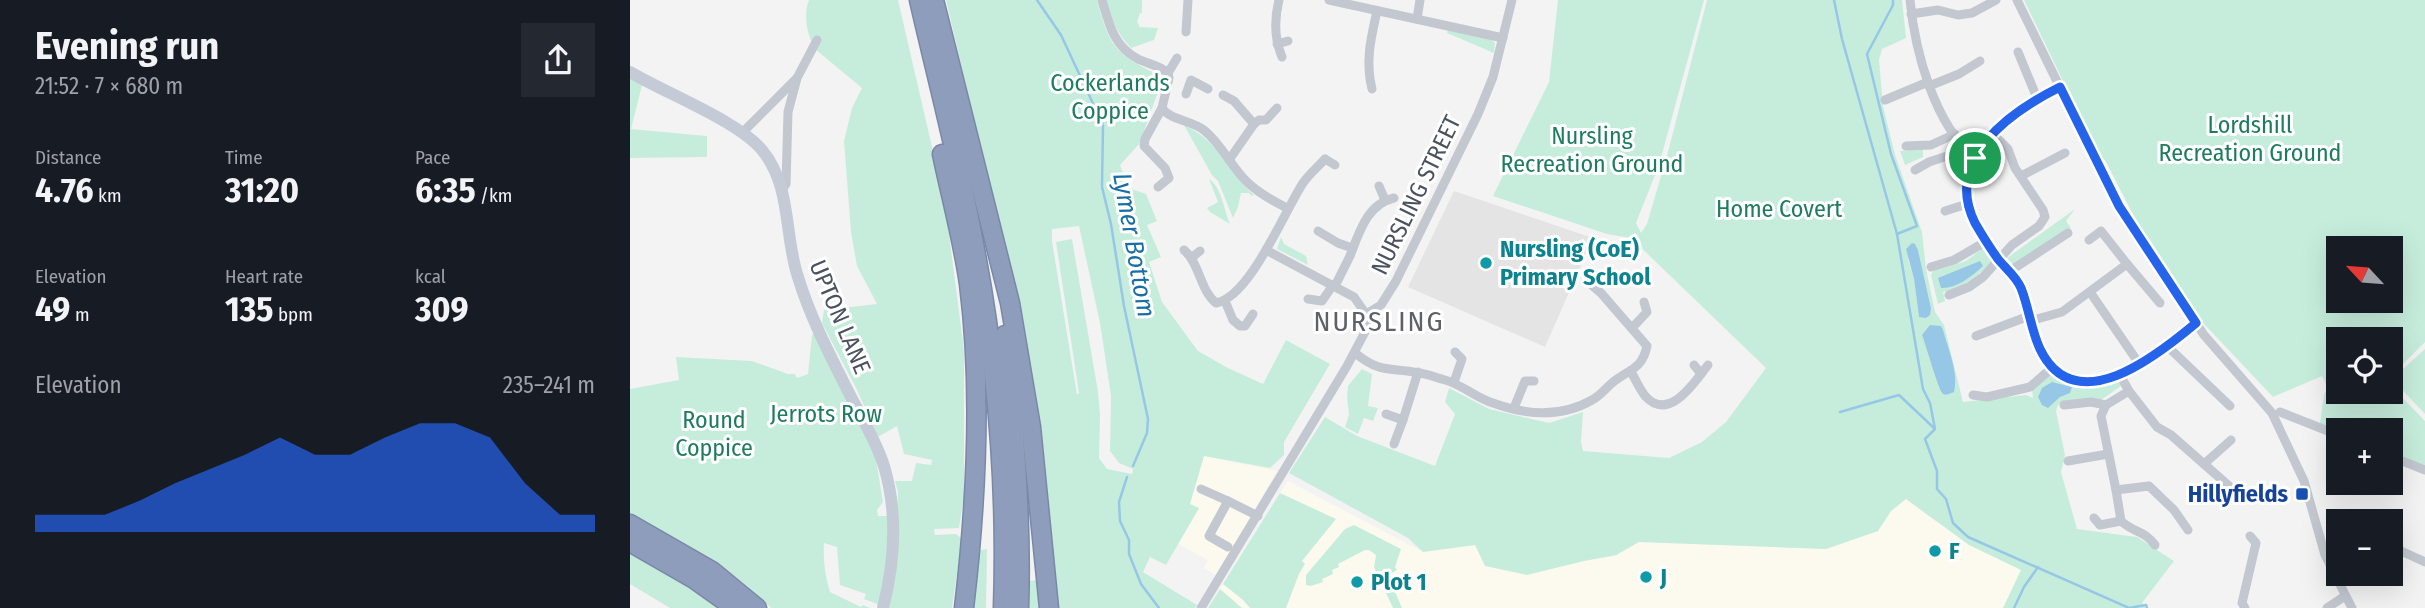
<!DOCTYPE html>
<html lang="en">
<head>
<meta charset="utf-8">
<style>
  body { margin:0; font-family:"Fira Sans Condensed",sans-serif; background:#242831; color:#f1f3f6; height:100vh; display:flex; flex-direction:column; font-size:26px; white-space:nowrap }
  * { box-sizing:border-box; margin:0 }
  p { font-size:23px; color:#9ea1a6 }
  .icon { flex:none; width:38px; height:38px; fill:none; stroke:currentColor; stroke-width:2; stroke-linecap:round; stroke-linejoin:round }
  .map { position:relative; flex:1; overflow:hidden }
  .drawer { display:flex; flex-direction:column; background:#171b24; width:630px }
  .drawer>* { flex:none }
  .needle { width:46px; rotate:296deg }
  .fabs { position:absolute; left:1696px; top:236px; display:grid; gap:14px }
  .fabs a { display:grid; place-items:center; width:77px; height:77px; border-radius:0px; background:#171b24; box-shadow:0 7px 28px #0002; font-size:35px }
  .pin { position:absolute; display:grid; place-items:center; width:60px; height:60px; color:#fff; margin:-30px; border:4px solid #fff; border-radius:50%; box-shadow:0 2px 7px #0007 }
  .round { display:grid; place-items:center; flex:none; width:74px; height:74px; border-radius:0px; background:#242831 }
  .headline { display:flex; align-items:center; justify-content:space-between; height:119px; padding:0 35px }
  h1 { font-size:38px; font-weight:700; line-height:52px }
  .stats { display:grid; grid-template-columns:repeat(3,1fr); gap:10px; height:119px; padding:7px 35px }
  .stats div { display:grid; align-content:center }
  .stats b { font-size:35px; font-weight:700 }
  .stats small { font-size:19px; font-weight:400 }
  .stats p { font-size:19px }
  .chart { height:196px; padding:14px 35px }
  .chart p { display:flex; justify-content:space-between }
  .chart svg { width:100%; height:126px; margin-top:7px; fill:#2563eb; opacity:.7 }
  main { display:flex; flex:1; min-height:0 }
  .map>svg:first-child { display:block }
  .commercial { fill:#fcfaef }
  .education { fill:#e5e4e4 }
  .green { fill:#c6eddc; fill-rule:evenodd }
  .water { fill:#97c7e6 }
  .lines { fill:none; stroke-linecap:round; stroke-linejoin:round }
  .stream { stroke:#97c7e6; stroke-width:2.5 }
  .highway-casing { stroke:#7a88a8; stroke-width:21 }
  .street { stroke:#c2c7d0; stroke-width:9 }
  .secondary { stroke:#c5cad7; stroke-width:12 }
  .highway { stroke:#8f9dbc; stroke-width:18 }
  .route-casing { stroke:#fff; stroke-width:14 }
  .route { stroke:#2563eb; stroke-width:9 }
  .culture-dot { fill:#0f9aa8; stroke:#fff; stroke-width:2.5 }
  .transit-dot { fill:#1a4fb4; stroke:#fff; stroke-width:2.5 }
  .labels { text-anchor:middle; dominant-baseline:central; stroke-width:6; stroke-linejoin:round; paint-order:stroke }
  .park-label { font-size:24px; fill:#207c5f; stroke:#fff }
  .street-label { font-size:24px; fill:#4b525f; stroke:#fff }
  .culture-label { font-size:24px; font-weight:bold; fill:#0d838f; stroke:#fff; text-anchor:start }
  .transit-label { font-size:24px; font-weight:bold; fill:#164399; stroke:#fff; text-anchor:end }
  .water-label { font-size:26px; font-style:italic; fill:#186ea5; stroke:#fff }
  .quarter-label { font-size:28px; letter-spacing:2px; fill:#5f6167; stroke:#fff }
</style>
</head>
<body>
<main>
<section class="drawer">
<div class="headline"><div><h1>Evening run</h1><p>21:52 · 7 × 680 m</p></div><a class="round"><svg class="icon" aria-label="share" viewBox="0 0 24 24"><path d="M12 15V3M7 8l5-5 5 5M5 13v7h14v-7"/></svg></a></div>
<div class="stats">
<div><p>Distance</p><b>4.76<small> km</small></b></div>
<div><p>Time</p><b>31:20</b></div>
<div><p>Pace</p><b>6:35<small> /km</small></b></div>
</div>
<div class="stats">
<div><p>Elevation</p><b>49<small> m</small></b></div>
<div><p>Heart rate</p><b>135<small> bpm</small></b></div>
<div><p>kcal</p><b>309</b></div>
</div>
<div class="chart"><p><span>Elevation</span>235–241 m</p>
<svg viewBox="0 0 160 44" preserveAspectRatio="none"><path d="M0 44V38L10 38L20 38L30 33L40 27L50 22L60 17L70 11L80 17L90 17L100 11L110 6L120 6L130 11L140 27L150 38L160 38V44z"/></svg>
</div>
</section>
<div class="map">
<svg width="1795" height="608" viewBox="0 0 1795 608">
  <rect width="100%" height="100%" fill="#f4f3f3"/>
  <g class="commercial">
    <path d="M574,456l73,15 -61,104 -12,-7 4,-8 -30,-16 21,-35 -9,-5z"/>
    <path d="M658,481l135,71 52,-7 109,16 32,-5 23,-14 187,7 52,-18 13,-20 15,-12 26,20 115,64 -3,25h-836z"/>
  </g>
  <path class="education" d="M824,191l139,47 -48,109 -137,-60z"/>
  <g class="green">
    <path d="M179,0h89l47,203 19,147v147l-5,31 -25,1 1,6 21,-1 6,5 -10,69h-65l8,-28 3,-88 -3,-11h17l4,-18 15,2 1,-5 -28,-6 -7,-28 -19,11 -21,-47 -35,-67 2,-13 53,-6 -20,-38 -6,-34 -7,-91 8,-33 10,-20 -47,-39c-8,-14 -12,-34 -6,-49z"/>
    <path d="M316,0h151c14,51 19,54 66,77l-23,66 -20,22 9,23 17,6 11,27 -10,4 14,32 -12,5 13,40 36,49 28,16 37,17 23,-44 44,24 -46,78v13l-14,13 -66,-12 -14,48 9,4 -33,57 -16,-8 -7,15 54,33 -2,3h-140l-46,-339zM449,226l21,97 11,73 -1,55 9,12 14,6 -1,5 -25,-5 -8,-11 1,-43 -2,-23 -26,-153 -16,3 23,151 -2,2 -25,-154v-12z"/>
    <path d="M476,0h36v13h-2l-3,9 3,5 18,1 -4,12 -23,8c-14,-15 -20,-28 -25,-48z"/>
    <path d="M928,0h146l-45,165 -23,58 5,10 6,-9 21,-72 39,-152h195l4,38 -24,11 -3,11 4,46 12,49 27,77 4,37 9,43 9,13 19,77 63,-7 7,3 -1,-8 20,-17c24,19 38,12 64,5l5,8 -20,14 -17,-1 -26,6 -2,6 9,44 -4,17 16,57 60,8 37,24 -32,42 4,5h-143l18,-38 -52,-25 -63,-46 -15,12 -13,20 -52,18 -187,-7 -23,13 -32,6 -57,14 -42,-9 -10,-21 -52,7 -15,-14 -119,-65 36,-56 32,19 78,30 20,-52 -10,-12 4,-14 40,21 60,14 34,-11 -2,30 2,9 86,7 33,-16 24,-20 40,-54 -135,-130 -24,-4 -114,-38 56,-114zM1288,250l13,58 -12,9 -5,-38 -6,-20z"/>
    <path d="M1394,0h401v342l-22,22 -12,6 -1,-30h-52v52h52l1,-6 34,35v45l-34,-15 -1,-21h-52l-18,-6 4,-30 4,-6 -6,-12 -49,21 -101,-107 -67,-130h-4zM1708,248h52v53h-52z"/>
    <path d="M818,29l41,9 6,5 -1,10 -47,-20z"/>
    <path d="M0,77l12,8 -11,44 76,7v21l-77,1z"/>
    <path d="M554,125c38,18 41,45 70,70l-2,1 -3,-3h-8l-3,14 -5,11 -15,-37 -6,-6z"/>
    <path d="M1293,149v8l-18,8 -5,-14z"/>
    <path d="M579,179c13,9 15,31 21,45l-20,-12 -3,-4 11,-6z"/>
    <path d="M1445,209l-9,12 5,7 -57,38 -7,-8z"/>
    <path d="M651,237l3,7 22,12 2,9 -31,-16z"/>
    <path d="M1353,248l9,13c-14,15 -28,27 -49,31l2,9 -7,3 -7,-29 2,-4 33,-10z"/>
    <path d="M186,332l60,127 7,43 -6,8 1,6h11l2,32 -11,57 -16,-6 2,-5 -26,-9 -3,-38 -13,-4c-1,17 1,33 6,49l31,15 2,-2 7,3h-99c-39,-41 -92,-67 -141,-93v-126l49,-9 -3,-23 76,4 36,13h7l2,4 11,-4 4,-39z"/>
    <path d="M1795,349v65l-33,-35z"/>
    <path d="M732,369l10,5 -4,32 10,2 -5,13 -9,-3 -6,16 -13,-7 4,-12 -2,-18 1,-11z"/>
    <path d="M650,493l56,26 -34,42 3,3 -6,10 -13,34h-36l-7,-8 -20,-16z"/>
    <path d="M724,525l47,24 -6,18 2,3 -9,5 14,33h-9l-19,-41 2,-12 -7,-5h-4l-27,14 1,3 -7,3 1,4 -11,5 1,3 -12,4 -5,-1v-10l39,-46z"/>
    <path d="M357,549l-1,59h-18l7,-57z"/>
    <path d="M0,550l18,9 71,49h-49l-40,-24z"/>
    <path d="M407,580l2,28h-12l1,-27z"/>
    <path d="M590,589l22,19h-34z"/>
  </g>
  <g class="water">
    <path d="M1282,243l3,1 3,6 13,58 -1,7 -4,3 -7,-1 -5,-38 -8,-30z"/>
    <path d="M1350,261l3,5c-12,11 -27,23 -42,22l-3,-10z"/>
    <path d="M1300,325l11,1 2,4c5,19 16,43 11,62 -3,1 -7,4 -11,2 -4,-2 -17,-49 -21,-59z"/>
    <path d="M1422,382l20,5 -2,6 -10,4 -12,11 -6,-3 -4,-8 4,-9z"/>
  </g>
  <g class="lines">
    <g class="stream">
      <path d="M407,0l24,35 42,90 -1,62 9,37 13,82 24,113 -1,14 -14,33"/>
      <path d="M1204,0l8,39 55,195 26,155 7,14 5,26 -10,10 12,32v18l9,10 7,24 15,14 161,71 17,-3 1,3"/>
      <path d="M1263,0v5l-26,49 24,100 26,72 -20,8"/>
      <path d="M1210,412l59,-17 35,33"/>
      <path d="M497,477l-8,25 1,19 9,19v14l12,30 18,24"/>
      <path d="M1384,608l10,-21 14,-20"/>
    </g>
    <defs>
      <g id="highway">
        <path d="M289,0c19,83 41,165 56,249 22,117 32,239 28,359"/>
        <path d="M304,0l76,303 21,124 18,181"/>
        <path d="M312,154c9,43 21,87 27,130 13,103 7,222 -5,324"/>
        <path d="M375,335c9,91 17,182 14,273"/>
        <path d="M0,524l82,47 45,37"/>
        <path d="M0,542l64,37 41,29"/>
      </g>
    </defs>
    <use href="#highway" class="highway-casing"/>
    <g class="street">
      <path d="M472,0c7,24 12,47 36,59 10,5 21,6 30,14"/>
      <path d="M649,0c-5,20 -5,38 3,57"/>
      <path d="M699,0l174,38"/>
      <path d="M1280,0c5,51 24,124 65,158"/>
      <path d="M1387,0l88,179 32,56 67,100 68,78 32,68 21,74 27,53"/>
      <path d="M1281,14l27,-4 20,5 14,-2 24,-13"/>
      <path d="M787,19l3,-19"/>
      <path d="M556,32l2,-32"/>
      <path d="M647,44l11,-3"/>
      <path d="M1388,52l19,46"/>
      <path d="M1299,86l30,-12 21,-13"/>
      <path d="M1430,87c-50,25 -117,73 -84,136 6,12 14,25 22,36 8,10 18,17 23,29 8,20 10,42 19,61 35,72 118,6 156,-26"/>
      <path d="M742,89c-7,-28 -1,-51 5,-78"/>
      <path d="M556,94l5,-14 17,9"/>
      <path d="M593,95l11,6 20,23"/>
      <path d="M1255,100l43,-18"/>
      <path d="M532,108c9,13 30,12 43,23 16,13 26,35 41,50 12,12 27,20 41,27"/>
      <path d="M112,133l54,-54"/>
      <path d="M1276,146l25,-1 24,-11"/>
      <path d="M695,159l10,6"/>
      <path d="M599,160l25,-36 5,-4h7l11,-12"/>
      <path d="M1285,170l14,-8 36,-12"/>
      <path d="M1391,176l44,-23"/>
      <path d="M749,186l6,14"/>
      <path d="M528,187l11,-9 -4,-10 -21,-22 1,-7 17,-31 7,-30 -1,-5 9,-15"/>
      <path d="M152,190l4,-6 2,-72 9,-34 20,-38"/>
      <path d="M1315,211l22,-7"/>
      <path d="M688,231l20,12 14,5"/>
      <path d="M554,250c16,14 16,40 32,53 34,-6 68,-91 87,-120 6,-9 15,-16 22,-24"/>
      <path d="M636,250l88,47 12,17"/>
      <path d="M561,258l9,-7"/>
      <path d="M1497,264l33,39"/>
      <path d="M1301,267l23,-7 33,-19"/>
      <path d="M1380,271l58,-38"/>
      <path d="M705,286c5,-10 10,-20 15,-30 9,-23 17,-52 44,-58"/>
      <path d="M1460,292l50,73"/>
      <path d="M1319,295l20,-8 14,-10 29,-32 27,-19 6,-9 -2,-7 -28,-42 -7,-19 -15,-15"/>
      <path d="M678,299l14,2 11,-16"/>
      <path d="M595,301l8,19 7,6h5l8,-12"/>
      <path d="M736,314l15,-9 15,-24 82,-167 15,-37 19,-77"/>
      <path d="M1400,321l32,-9 65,-48 -26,-33 -12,9"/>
      <path d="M1002,328l15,-16 -3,-10"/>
      <path d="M1346,336l53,-20"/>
      <path d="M1537,346l63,60"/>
      <path d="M725,353c26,21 34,14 64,20 9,1 18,5 26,7 18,5 31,18 48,23 33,12 68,15 99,-3 8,-4 14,-12 20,-17 17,-14 30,-13 35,-37l-46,-53 -14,-12"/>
      <path d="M1064,365l7,9"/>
      <path d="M1001,372c5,8 9,18 15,25 24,25 49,-16 62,-32"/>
      <path d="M1490,375l9,16 28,36 14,8 58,51"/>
      <path d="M824,382l8,-23 -7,-7"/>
      <path d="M1499,391l-23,14 -5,11 15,74 33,-4 25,24 14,20"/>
      <path d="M1343,395l14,2 43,-10 23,-20"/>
      <path d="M1434,405l27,-3 15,3"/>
      <path d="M884,408l11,-27h9"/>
      <path d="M1650,412l58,23"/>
      <path d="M756,414l17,6 15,-48"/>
      <path d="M764,444l9,-24"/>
      <path d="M1760,456l35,14"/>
      <path d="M1438,461l40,-7"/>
      <path d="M1574,464l27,-24"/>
      <path d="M571,489l27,12"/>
      <path d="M1464,518l6,7 21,-4 -5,-31"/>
      <path d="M1491,521c13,12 23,9 34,24"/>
      <path d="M1760,537l11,14 24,11"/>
      <path d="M598,547l-19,-11 19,-35 30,15"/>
      <path d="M571,608l146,-242 19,-36v-16"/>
      <path d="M1615,608l-3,-5 14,-60 -6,-7"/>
      <path d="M1697,608l18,-12"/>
    </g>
    <path class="secondary" d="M0,72c35,21 108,49 132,78 30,36 22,86 36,127 13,43 34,82 54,122 11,21 25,44 32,67 14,47 11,95 -1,142"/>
    <use href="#highway" class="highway"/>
  </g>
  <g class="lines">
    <defs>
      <path id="route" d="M1430,87l59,119 77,117c-38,32 -121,99 -156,26 -9,-19 -11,-41 -19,-61 -5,-12 -15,-19 -23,-29 -8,-11 -16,-24 -23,-36 -32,-64 35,-111 85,-136z"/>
    </defs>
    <use href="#route" class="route-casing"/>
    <use href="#route" class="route"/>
  </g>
  <g class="culture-dot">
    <circle cx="856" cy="263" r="7"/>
    <circle cx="1305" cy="551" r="7"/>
    <circle cx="1016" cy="577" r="7"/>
    <circle cx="727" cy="582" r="7"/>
  </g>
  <rect class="transit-dot" x="1665" y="487" width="14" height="14" rx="3.5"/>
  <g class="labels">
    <g class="park-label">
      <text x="480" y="83">Cockerlands<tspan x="480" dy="28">Coppice</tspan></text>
      <text x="1620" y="125">Lordshill<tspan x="1620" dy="28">Recreation Ground</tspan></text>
      <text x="962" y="136">Nursling<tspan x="962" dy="28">Recreation Ground</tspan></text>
      <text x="1149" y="209">Home Covert</text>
      <text x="196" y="414">Jerrots Row</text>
      <text x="84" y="420">Round<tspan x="84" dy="28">Coppice</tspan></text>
    </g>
    <g class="street-label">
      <text transform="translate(786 195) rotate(-64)">NURSLING STREET</text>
      <text transform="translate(210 317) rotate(67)">UPTON LANE</text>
    </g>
    <g class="culture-label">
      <text x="870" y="249">Nursling (CoE)<tspan x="870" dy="28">Primary School</tspan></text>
      <text x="1319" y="551">F</text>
      <text x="1030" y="577">J</text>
      <text x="741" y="582">Plot 1</text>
    </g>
    <g class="transit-label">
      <text x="1658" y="494">Hillyfields</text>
    </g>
    <g class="water-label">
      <text transform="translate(504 245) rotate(80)">Lymer Bottom</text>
    </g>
    <g class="quarter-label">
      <text x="749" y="321">NURSLING</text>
    </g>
  </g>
</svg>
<div class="fabs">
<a><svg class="needle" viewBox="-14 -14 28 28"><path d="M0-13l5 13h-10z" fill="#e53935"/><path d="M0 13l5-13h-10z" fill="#9ea1a6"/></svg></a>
<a><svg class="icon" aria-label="locate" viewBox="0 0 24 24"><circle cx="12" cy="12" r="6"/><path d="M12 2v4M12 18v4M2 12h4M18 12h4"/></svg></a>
<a>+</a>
<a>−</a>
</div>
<div class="pin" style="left:1345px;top:158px;background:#1e9e55"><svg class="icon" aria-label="arrive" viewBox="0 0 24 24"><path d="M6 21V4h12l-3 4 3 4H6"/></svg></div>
</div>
</main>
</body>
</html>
